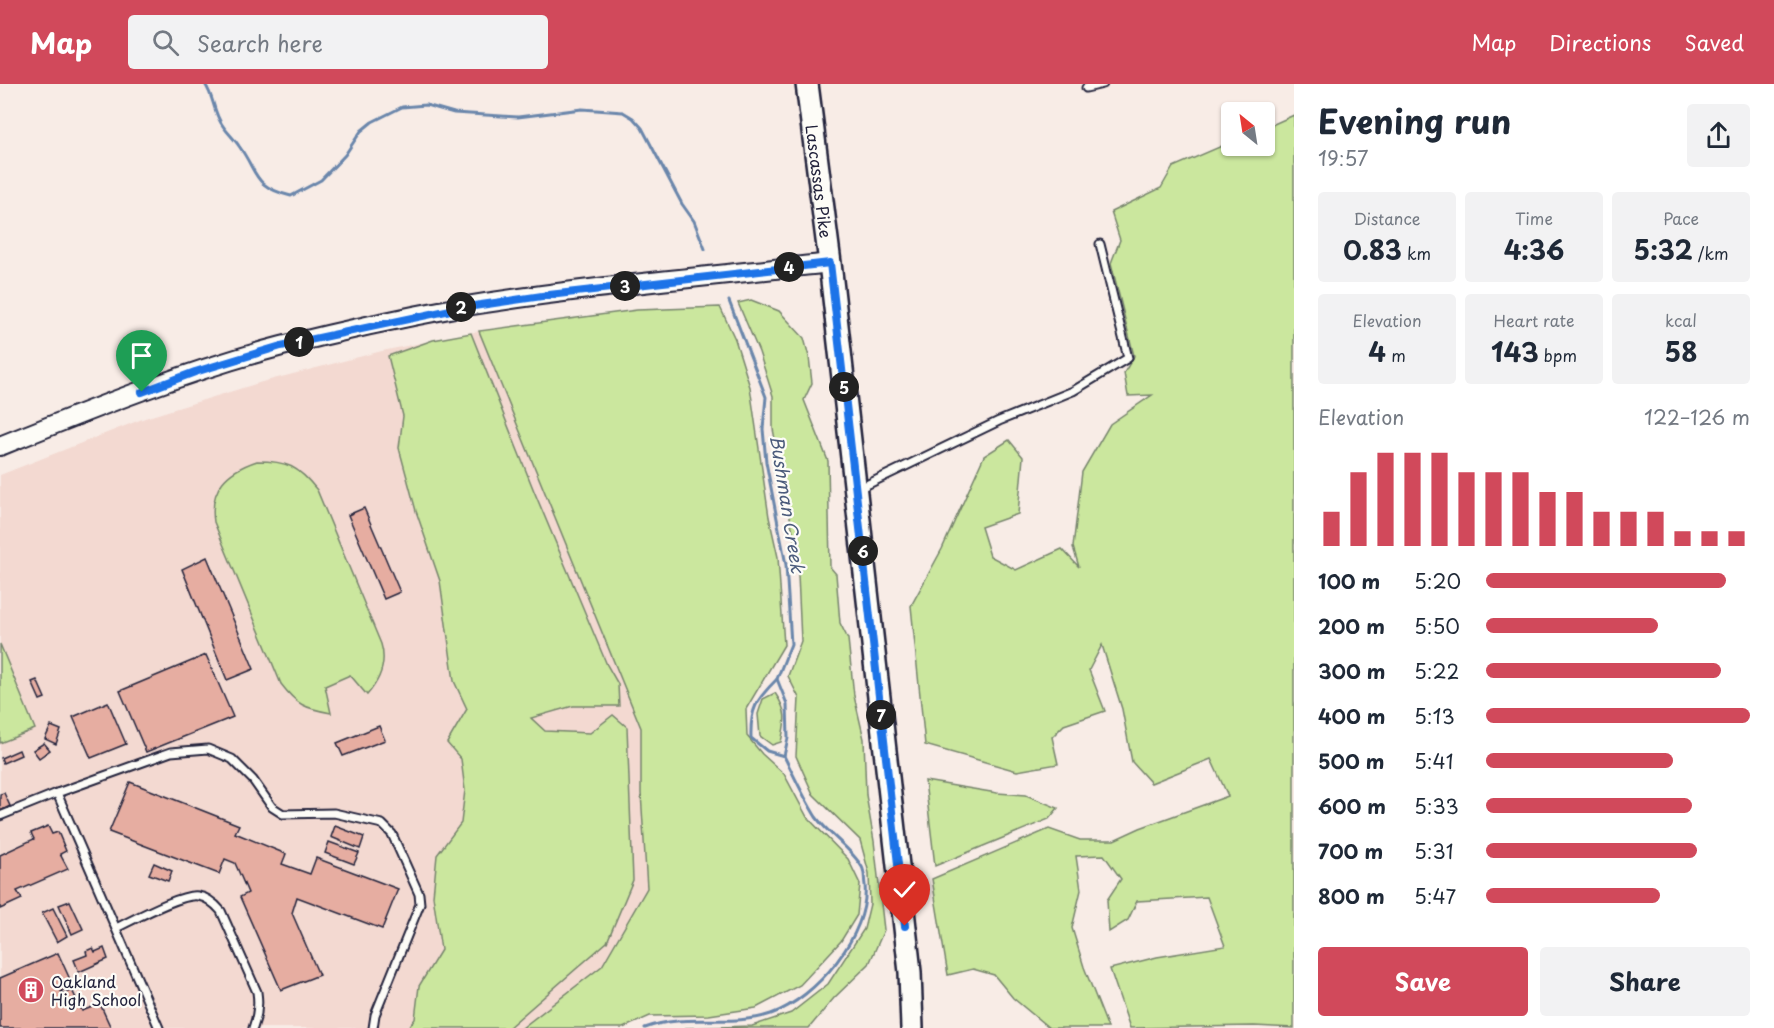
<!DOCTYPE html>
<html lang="en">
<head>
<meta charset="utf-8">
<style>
  body { margin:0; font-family:"Playpen Sans",sans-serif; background:#f2f2f3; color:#1f2937; height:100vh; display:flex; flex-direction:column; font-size:22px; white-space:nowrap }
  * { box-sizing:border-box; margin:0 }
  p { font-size:20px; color:#747a83 }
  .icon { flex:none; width:33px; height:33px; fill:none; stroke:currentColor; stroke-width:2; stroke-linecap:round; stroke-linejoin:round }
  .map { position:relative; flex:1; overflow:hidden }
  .drawer { display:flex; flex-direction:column; background:#fff; width:480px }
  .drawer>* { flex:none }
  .needle { width:39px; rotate:330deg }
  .tools { position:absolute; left:1221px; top:18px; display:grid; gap:12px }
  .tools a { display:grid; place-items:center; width:54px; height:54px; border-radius:6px; background:#fff; box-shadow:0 2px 4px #0004; font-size:30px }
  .pin { position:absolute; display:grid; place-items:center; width:51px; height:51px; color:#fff; margin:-62px -26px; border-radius:50% 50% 50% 0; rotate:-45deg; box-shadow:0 0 6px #0007 }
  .pin .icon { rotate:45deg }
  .km { position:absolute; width:30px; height:30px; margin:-15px; border-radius:50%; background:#222; color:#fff; font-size:16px; line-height:30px; text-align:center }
  .round { display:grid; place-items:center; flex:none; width:63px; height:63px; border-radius:6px; background:#f2f2f3 }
  .head { display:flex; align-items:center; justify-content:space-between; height:102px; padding:0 24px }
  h1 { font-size:33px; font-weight:700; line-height:45px }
  .figures { display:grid; grid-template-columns:repeat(3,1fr); gap:9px; height:102px; padding:6px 24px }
  .figures div { display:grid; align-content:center; border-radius:6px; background:#f2f2f3; text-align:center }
  .figures b { font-size:26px; font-weight:700 }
  .figures small { font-size:16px; font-weight:400 }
  .figures p { font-size:16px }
  .chart { height:168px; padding:12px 24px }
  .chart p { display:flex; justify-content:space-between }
  .chart svg { width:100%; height:108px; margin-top:6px; stroke:#d1495b; stroke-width:6 }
  .primary-button { display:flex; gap:12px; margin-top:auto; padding:12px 24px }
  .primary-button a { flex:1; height:69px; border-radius:6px; background:#d1495b; color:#fff; font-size:24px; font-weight:700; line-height:69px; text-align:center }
  .primary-button a+a { background:#f2f2f3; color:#1f2937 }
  ul { padding:0 24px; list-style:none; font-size:20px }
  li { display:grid; grid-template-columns:96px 72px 1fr; align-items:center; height:45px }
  li i { height:15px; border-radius:8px; background:#d1495b }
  header { display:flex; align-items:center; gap:36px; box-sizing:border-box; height:84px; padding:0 30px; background:#d1495b; color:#fff }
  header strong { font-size:28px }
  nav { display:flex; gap:33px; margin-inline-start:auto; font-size:21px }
  .search { width:420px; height:54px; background:#f2f2f3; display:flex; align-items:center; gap:15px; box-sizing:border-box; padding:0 21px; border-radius:6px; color:#747a83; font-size:22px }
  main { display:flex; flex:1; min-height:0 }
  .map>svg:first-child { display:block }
  .built { fill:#f3d9d1 }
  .green { fill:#cbe79e; stroke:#76846c; stroke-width:1.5 }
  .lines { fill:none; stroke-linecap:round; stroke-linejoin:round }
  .stream { stroke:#6b86ab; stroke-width:3 }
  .building { fill:#e6ada1; stroke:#22223b; stroke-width:1.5 }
  .lane-casing { stroke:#22223b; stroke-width:11 }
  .secondary-casing { stroke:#22223b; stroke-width:22 }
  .primary-casing { stroke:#22223b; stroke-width:26 }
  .lane { stroke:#fdfcf7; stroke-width:7 }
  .secondary { stroke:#fdfcf7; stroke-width:18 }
  .primary { stroke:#fdfcf7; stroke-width:21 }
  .route-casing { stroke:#fff; stroke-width:12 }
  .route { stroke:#1a73e8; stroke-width:8 }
  .labels { text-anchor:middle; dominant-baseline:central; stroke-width:4.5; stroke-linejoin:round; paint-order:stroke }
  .street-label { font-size:16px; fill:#22223b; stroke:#fdfcf7 }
  .poi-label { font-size:16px; fill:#22223b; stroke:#fdfcf7; text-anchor:start }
  .water-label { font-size:18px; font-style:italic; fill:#4c5c7c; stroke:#fdfcf7 }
</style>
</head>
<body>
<header>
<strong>Map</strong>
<div class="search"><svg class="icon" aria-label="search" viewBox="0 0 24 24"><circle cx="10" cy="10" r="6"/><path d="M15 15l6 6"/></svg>Search here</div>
<nav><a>Map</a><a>Directions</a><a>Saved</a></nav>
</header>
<main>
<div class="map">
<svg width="1294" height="944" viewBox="0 0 1294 944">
  <rect width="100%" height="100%" fill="#f8ece6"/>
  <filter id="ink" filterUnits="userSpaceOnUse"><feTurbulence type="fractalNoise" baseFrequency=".0167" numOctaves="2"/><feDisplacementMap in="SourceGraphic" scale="12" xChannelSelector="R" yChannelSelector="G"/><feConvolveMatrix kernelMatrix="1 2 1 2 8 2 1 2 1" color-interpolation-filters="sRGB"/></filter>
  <g filter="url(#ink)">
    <path class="built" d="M479,247l169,416 61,268 -59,1 -27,12h-623v-553l145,-57 117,-36 120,-31z"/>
    <g class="green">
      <path d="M1294,31v913l-40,-2 -124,2 -20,-59 47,-12 68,-11 -18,-49 -70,4 -9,19 -19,12 -2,-32 14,-21 -17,-24 -28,1 5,34 -9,38 12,39 24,61h-59l-36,-30 -19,-23 -21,-6 -25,6 -16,-96 117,-50 31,11h34l26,-12 88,-32 -17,-37 -60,24 -19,-21 -10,-53 -20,-64 -13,25 16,41 -41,14 -12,12 6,27 -41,7 -92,-26 -14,-139 31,-57 42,-93 25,-16 14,17 -5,57 -37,13 9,29 26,14 46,-21 17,18 -6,-20 9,-75 28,-48 42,-29 -24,1 -4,-23 10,-17 -23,-93 9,-23 -9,-28 50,-24 12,-21 58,-25 1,4h32l1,-18z"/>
      <path d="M751,216l28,11 25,27 5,19 3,26 -8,17 24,61 2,106 6,7 4,49 8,16 6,57 10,43 2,56 8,46 10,89 -15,34 -35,34 -25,30h-124l67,-2 39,-13 37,-29 36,-55 6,-25 -1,-31 -9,-33 -47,-46 -17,-38 3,-58 -11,-22 13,-35 -4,-88 -24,-124v-33l-14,-44 -21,-49z"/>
      <path d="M720,223l15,32 15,48 19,130 9,40 6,88 -38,64 1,27 15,18 22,20 23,43 41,42 12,25 -3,31 -16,26 -41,44 -44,23 -47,7 -59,1 -27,12h-101l80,-62 45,-78 -6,-95v-65l-162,-397 158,-21z"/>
      <path d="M471,249l63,158 73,174 11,19 1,22h-46l-42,12 14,13 45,2 23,-18 14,12 6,153 -26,62 -99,86h-100l7,-9 4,-33 22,-36 -8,-54 4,-41 24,-32 4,-33 -4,-31 -14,-16 20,-34 -13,-28 -14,-100 -24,-70 -17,-63 4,-32 -15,-60 45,-16z"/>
      <path d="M257,377c30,0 41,5 60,29l64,154c6,19 -1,36 -14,51l-17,-20 -25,11 6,27c-27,-5 -34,-8 -50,-29l-67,-162c-5,-34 13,-51 43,-61z"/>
      <path d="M0,560l35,85 -35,14z"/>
      <path d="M775,609c13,19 11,27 6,49l-9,3 -12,-9 -2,-22 5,-15z"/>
      <path d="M925,697l72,12 29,2 32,13 -9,11 -114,47z"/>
    </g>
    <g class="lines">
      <g class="stream">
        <path d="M205,0c8,12 8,23 14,35 4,10 14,18 20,27 20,28 13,40 52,50l30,-16 24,-25 16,-24 11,-9 30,-15 24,-2 28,8 64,4 64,-8 41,3 10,6 9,10 40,76 12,17 11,28"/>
        <path d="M777,595c-21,21 -27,30 -26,59l16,13 17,5"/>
        <path d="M645,944c41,-16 85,0 126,-14 45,-16 99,-80 94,-129 -1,-5 0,-13 -3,-18 -11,-19 -33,-32 -46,-50 -12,-19 -22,-41 -32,-61l4,-18 -1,-34 -10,-25 14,-35 -5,-79 -20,-103 -3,-33 3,-32 -37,-96"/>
      </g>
    </g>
    <g class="building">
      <path d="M364,424l36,84 -16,7 -36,-84z"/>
      <path d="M207,473l47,112 -27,11 -45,-111z"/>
      <path d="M206,571l27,62 -87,35 -26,-61z"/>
      <path d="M37,596l8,18 -5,2 -8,-18z"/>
      <path d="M108,618l18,42 -35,14 -18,-41z"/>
      <path d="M51,642l10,4 -5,14 -11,-5z"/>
      <path d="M379,642l6,14 -42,16 -6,-13z"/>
      <path d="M44,659l6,7 -11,8 -6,-8z"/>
      <path d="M19,666l2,5 -18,8 -2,-5z"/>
      <path d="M130,698l109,43 -4,8 51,21 -4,10 28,10 6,-16 82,31 -16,40 -85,-32 -5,16 27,62 -38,15 -41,-93 8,-4 -13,-30 -10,-4 -6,15 -110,-42z"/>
      <path d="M4,709l6,13 -10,5v-17z"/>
      <path d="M48,742l4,8 6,-2 8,19 -6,3 8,15 -51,22 5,8 -22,10v-54l34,-16 -3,-6z"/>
      <path d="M335,742l29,11 -4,12 -29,-12z"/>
      <path d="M329,758l30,11 -5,11 -29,-11z"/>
      <path d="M154,779l18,8 -4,10 -19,-7z"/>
      <path d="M70,817l13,28 -11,5 -13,-29z"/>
      <path d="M53,824l14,28 -10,6 -15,-29z"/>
      <path d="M93,864l2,4 9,-4 4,11 -29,13 -5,-12 13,-5 -1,-4z"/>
      <path d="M58,869l15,33 -12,5 2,3 9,-4 10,21 18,-7 11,24h-111v-50z"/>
    </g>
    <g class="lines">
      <defs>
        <g id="lane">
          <path d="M1086,4l17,-4"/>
          <path d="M858,405l141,-68 74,-30 55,-33 -28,-114"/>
          <path d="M57,709l102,235"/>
          <path d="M0,732l57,-23 114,-41 37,-3 24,10 21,21 19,27 11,7 51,-1 48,11 10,10 27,60 1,10 -45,111 -2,13"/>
          <path d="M116,844c17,-8 66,-35 82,-32 9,1 17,8 23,15l36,81c2,13 1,23 -4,36"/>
        </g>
        <path id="secondary" d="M0,362c92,-37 186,-75 282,-100 59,-15 118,-28 178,-39 122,-20 246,-30 370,-44"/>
        <g id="primary">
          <path id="s1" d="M807,0l23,179 80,709 2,56"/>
        </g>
      </defs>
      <use href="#lane" class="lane-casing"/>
      <use href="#secondary" class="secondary-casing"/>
      <use href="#primary" class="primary-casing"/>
      <use href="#lane" class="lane"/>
      <use href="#secondary" class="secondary"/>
      <use href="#primary" class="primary"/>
    </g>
  </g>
  <g class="lines" filter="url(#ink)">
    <defs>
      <path id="route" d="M142,308l53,-20 86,-26 179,-38 89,-13 281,-32 75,663"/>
    </defs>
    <use href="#route" class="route-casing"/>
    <use href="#route" class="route"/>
  </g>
  <defs>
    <symbol id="building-disc" viewBox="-11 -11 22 22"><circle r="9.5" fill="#d1495b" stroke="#fdfcf7"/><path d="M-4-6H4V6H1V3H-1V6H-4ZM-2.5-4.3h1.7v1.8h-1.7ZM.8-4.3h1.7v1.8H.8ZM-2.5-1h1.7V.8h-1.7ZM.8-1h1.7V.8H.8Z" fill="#fff"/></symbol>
  </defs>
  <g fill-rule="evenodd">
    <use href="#building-disc" x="16" y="891" width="30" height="30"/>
  </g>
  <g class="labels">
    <g class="street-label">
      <text stroke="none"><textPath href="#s1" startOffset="98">Lascassas Pike</textPath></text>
    </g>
    <g class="poi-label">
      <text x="51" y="897">Oakland<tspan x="51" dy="18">High School</tspan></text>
    </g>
    <g class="water-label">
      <text transform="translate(788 420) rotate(81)">Bushman Creek</text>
    </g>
  </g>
</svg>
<div class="tools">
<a><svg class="needle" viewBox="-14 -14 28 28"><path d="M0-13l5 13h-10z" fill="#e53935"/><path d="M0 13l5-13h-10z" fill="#747a83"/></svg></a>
</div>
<div class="pin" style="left:142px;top:308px;background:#1e9e55"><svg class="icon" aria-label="arrive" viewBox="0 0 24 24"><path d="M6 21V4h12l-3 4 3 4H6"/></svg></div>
<div class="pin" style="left:905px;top:842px;background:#d93025"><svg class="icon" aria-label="check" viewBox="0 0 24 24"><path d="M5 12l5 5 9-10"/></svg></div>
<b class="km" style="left:299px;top:258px">1</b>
<b class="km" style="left:461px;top:223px">2</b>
<b class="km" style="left:625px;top:202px">3</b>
<b class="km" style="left:789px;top:183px">4</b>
<b class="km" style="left:844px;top:303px">5</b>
<b class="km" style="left:863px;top:467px">6</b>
<b class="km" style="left:881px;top:631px">7</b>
</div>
<section class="drawer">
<div class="head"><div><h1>Evening run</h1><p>19:57</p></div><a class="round"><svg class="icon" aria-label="share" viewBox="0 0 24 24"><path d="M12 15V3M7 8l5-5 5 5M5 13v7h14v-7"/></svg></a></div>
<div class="figures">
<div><p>Distance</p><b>0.83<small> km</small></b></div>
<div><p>Time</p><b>4:36</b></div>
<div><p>Pace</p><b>5:32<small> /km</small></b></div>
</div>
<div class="figures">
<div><p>Elevation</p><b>4<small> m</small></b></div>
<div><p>Heart rate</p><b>143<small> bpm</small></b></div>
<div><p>kcal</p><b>58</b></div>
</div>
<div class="chart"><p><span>Elevation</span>122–126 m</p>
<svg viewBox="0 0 160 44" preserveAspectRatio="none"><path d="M5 44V30M15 44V14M25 44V6M35 44V6M45 44V6M55 44V14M65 44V14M75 44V14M85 44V22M95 44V22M105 44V30M115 44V30M125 44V30M135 44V38M145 44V38M155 44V38"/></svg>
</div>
<ul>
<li><b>100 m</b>5:20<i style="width:91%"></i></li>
<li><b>200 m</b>5:50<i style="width:65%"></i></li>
<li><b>300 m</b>5:22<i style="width:89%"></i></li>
<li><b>400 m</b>5:13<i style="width:100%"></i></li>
<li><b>500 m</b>5:41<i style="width:71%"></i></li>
<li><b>600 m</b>5:33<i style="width:78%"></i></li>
<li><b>700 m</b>5:31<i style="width:80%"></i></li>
<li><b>800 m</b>5:47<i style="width:66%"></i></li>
</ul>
<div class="primary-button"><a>Save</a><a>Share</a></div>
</section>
</main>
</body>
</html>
